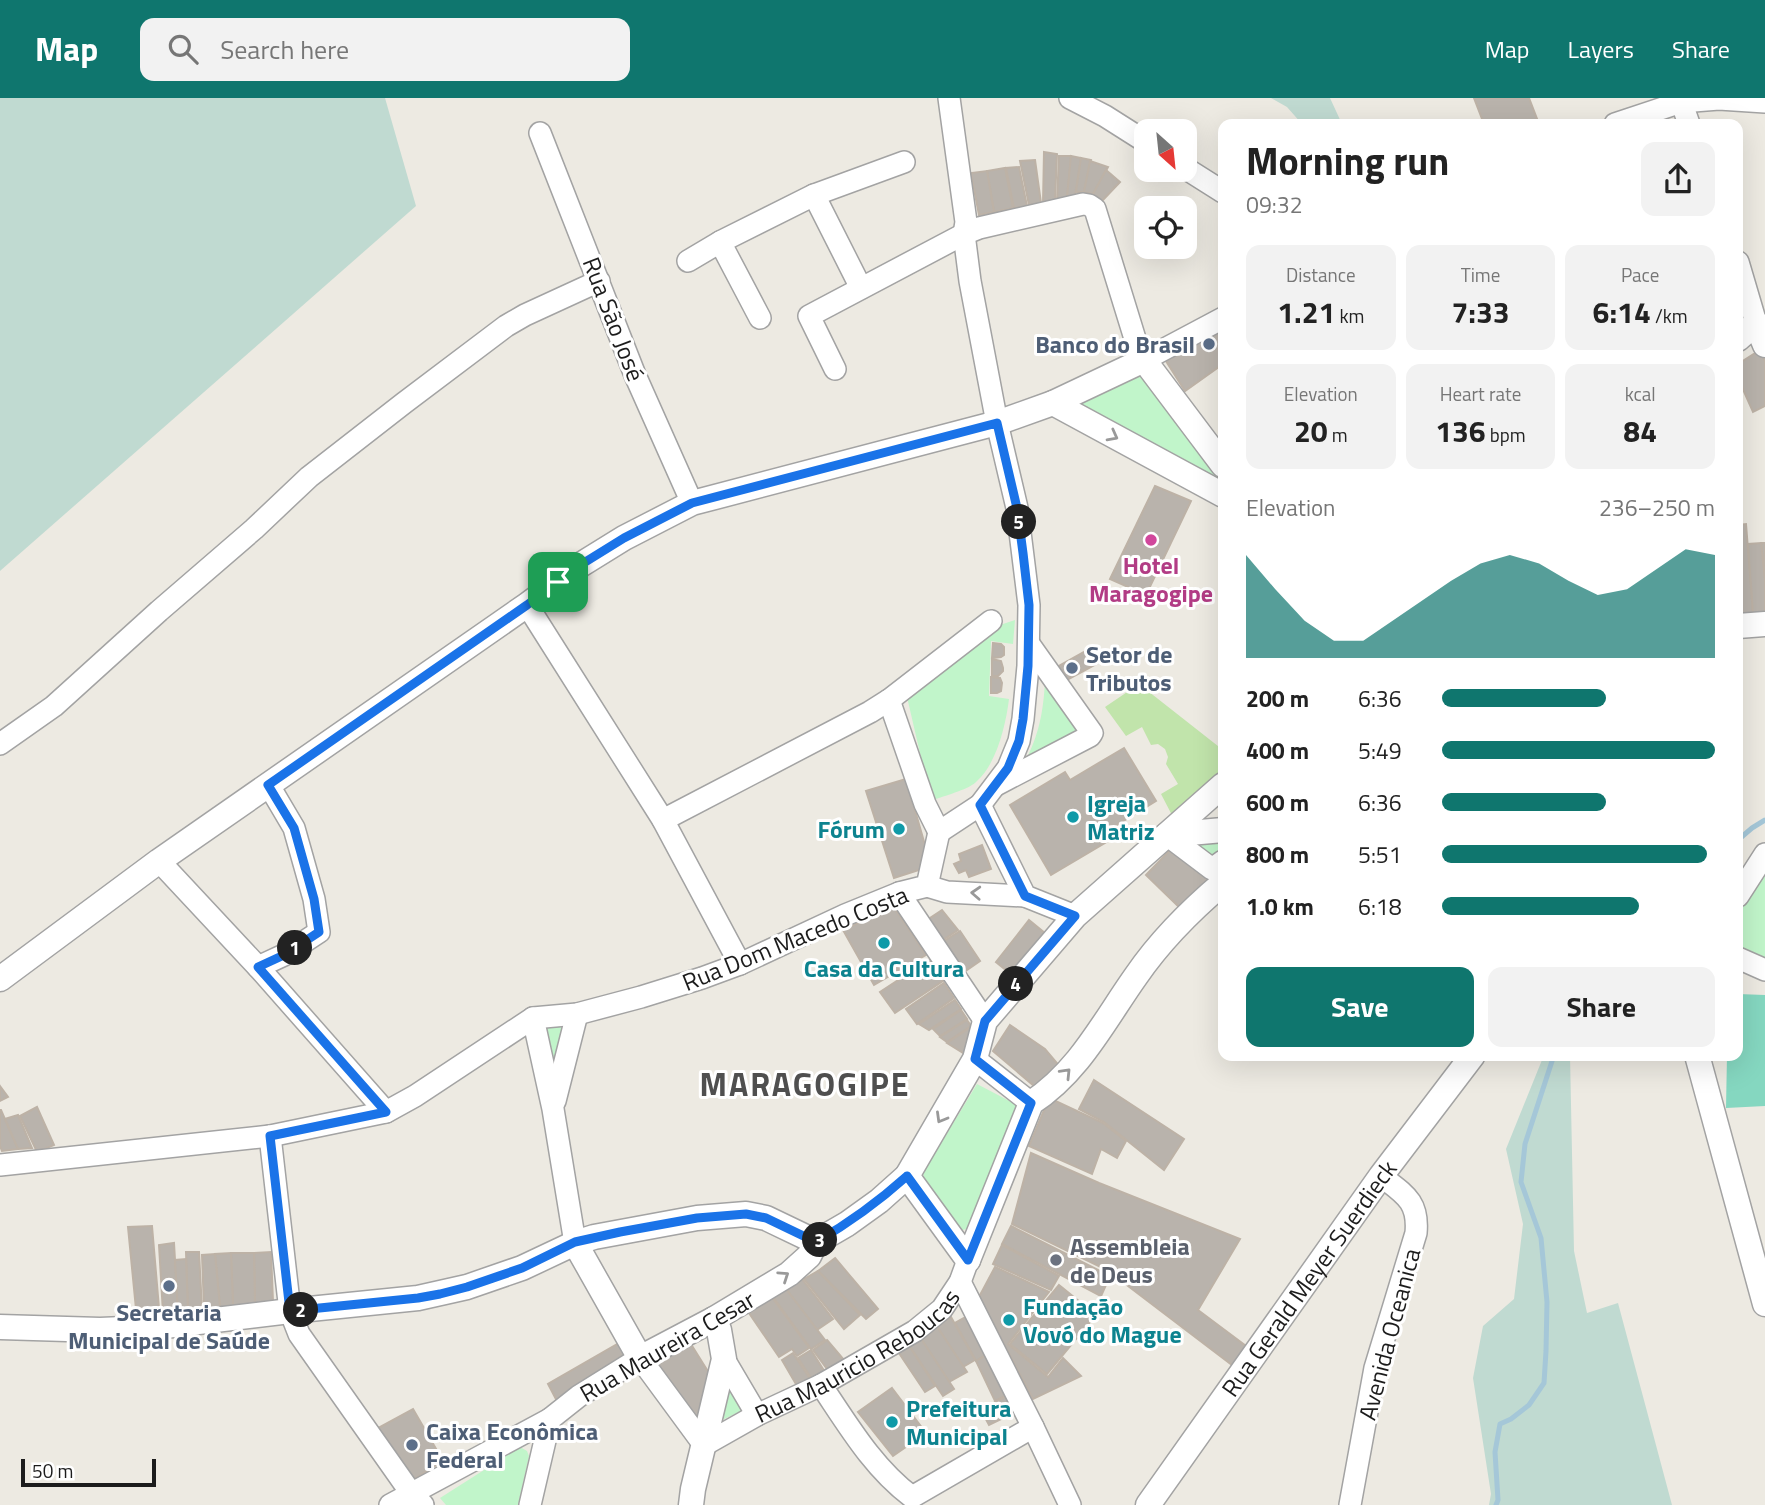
<!DOCTYPE html>
<html lang="en">
<head>
<meta charset="utf-8">
<style>
  body { margin:0; font-family:"Titillium Web",sans-serif; background:#f2f2f2; color:#222; height:100vh; display:flex; flex-direction:column; font-size:26px; white-space:nowrap }
  * { box-sizing:border-box; margin:0 }
  p { font-size:23px; color:#767676 }
  .icon { flex:none; width:38px; height:38px; fill:none; stroke:currentColor; stroke-width:2; stroke-linecap:round; stroke-linejoin:round }
  .map { position:relative; flex:1; overflow:hidden }
  .side { position:absolute; left:1218px; top:21px; width:525px; height:942px; display:flex; flex-direction:column; background:#fff; border-radius:14px; box-shadow:0 7px 28px #0002 }
  .side>* { flex:none }
  .needle { width:46px; rotate:153deg }
  .fabs { position:absolute; left:1134px; top:21px; display:grid; gap:14px }
  .fabs a { display:grid; place-items:center; width:63px; height:63px; border-radius:14px; background:#fff; box-shadow:0 7px 28px #0002; font-size:35px }
  .scale { position:absolute; left:21px; bottom:18px; width:135px; box-sizing:border-box; padding-left:7px; border:4px solid #1c1c1c; border-top:0; font-size:19px; line-height:24px; white-space:nowrap; color:#1c1c1c; -webkit-text-stroke:5px #fff; paint-order:stroke }
  .pin { position:absolute; display:grid; place-items:center; width:60px; height:60px; color:#fff; margin:-30px; border-radius:14px; box-shadow:0 4px 10px #0006 }
  .km { position:absolute; width:35px; height:35px; margin:-18px; border-radius:50%; background:#222; color:#fff; font-size:19px; line-height:35px; text-align:center }
  .round { display:grid; place-items:center; flex:none; width:74px; height:74px; border-radius:14px; background:#f2f2f2 }
  .head { display:flex; align-items:center; justify-content:space-between; height:119px; padding:0 28px }
  h1 { font-size:38px; font-weight:700; line-height:52px }
  .metrics { display:grid; grid-template-columns:repeat(3,1fr); gap:10px; height:119px; padding:7px 28px }
  .metrics div { display:grid; align-content:center; border-radius:14px; background:#f2f2f2; text-align:center }
  .metrics b { font-size:30px; font-weight:700 }
  .metrics small { font-size:19px; font-weight:400 }
  .metrics p { font-size:19px }
  .chart { height:196px; padding:14px 28px }
  .chart p { display:flex; justify-content:space-between }
  .chart svg { width:100%; height:126px; margin-top:7px; fill:#0f766e; opacity:.7 }
  .button { display:flex; gap:14px; margin-top:auto; padding:14px 28px }
  .button a { flex:1; height:80px; border-radius:14px; background:#0f766e; color:#fff; font-size:28px; font-weight:700; line-height:80px; text-align:center }
  .button a+a { background:#f2f2f2; color:#222 }
  ul { padding:0 28px; list-style:none; font-size:23px }
  li { display:grid; grid-template-columns:112px 84px 1fr; align-items:center; height:52px }
  li i { height:18px; border-radius:9px; background:#0f766e }
  header { display:flex; align-items:center; gap:42px; box-sizing:border-box; height:98px; padding:0 35px; background:#0f766e; color:#fff }
  header strong { font-size:33px }
  nav { display:flex; gap:38px; margin-inline-start:auto; font-size:24px }
  .search { width:490px; height:63px; background:#f2f2f2; display:flex; align-items:center; gap:18px; box-sizing:border-box; padding:0 24px; border-radius:14px; color:#767676; font-size:26px }
  .map>svg:first-child { display:block }
  .grass { fill:#c1e4ab }
  .wetland { fill:#c0dad1 }
  .park { fill:#c1f5ca }
  .pitch { fill:#85d7c0 }
  .lines { fill:none; stroke-linecap:round; stroke-linejoin:round }
  .stream { stroke:#a5c7d8; stroke-width:5 }
  .building { fill:#b9b3ac; stroke:#bdb2a6; stroke-width:2 }
  .minor-casing { stroke:#a3a3a3; stroke-width:24 }
  .tertiary-casing { stroke:#a3a3a3; stroke-width:27 }
  .minor { stroke:#fff; stroke-width:21 }
  .tertiary { stroke:#fff; stroke-width:24 }
  .oneway { stroke:#999 }
  .route-casing { stroke:#fff; stroke-width:14 }
  .route { stroke:#1a73e8; stroke-width:9 }
  .service-dot { fill:#5c6f8a; stroke:#fff; stroke-width:2.5 }
  .hotel-dot { fill:#d1479c; stroke:#fff; stroke-width:2.5 }
  .culture-dot { fill:#0f9aa8; stroke:#fff; stroke-width:2.5 }
  .worship-dot { fill:#6b7280; stroke:#fff; stroke-width:2.5 }
  .labels { text-anchor:middle; dominant-baseline:central; stroke-width:6; stroke-linejoin:round; paint-order:stroke }
  .street-label { font-size:24px; fill:#1c1c1c; stroke:#fff }
  .service-label { font-size:24px; font-weight:bold; fill:#4e5e75; stroke:#fff; text-anchor:start }
  .hotel-label { font-size:24px; font-weight:bold; fill:#b23c85; stroke:#fff }
  .culture-label { font-size:24px; font-weight:bold; fill:#0d838f; stroke:#fff; text-anchor:start }
  .worship-label { font-size:24px; font-weight:bold; fill:#5b616d; stroke:#fff; text-anchor:start }
  .district-label { font-size:32px; font-weight:bold; letter-spacing:2px; fill:#4f4f4f; stroke:#fff }
</style>
</head>
<body>
<header>
<strong>Map</strong>
<div class="search"><svg class="icon" aria-label="search" viewBox="0 0 24 24"><circle cx="10" cy="10" r="6"/><path d="M15 15l6 6"/></svg>Search here</div>
<nav><a>Map</a><a>Layers</a><a>Share</a></nav>
</header>
<div class="map">
<svg width="1765" height="1407" viewBox="0 0 1765 1407">
  <rect width="100%" height="100%" fill="#edeae2"/>
  <path class="grass" d="M1139,586l84,66v18l-14,18 -35,33 -13,-25 17,-10 -12,-20 2,-7 -3,-8 -7,-5 -7,1 -9,-18 -16,9 -21,-29z"/>
  <g class="wetland">
    <path d="M0,0h385l31,108 -416,365z"/>
    <path d="M1271,0h59l12,26h-40l-15,-17z"/>
    <path d="M1544,957h26l4,196 13,62 31,-10 54,202h-183l2,-11 -18,-116 10,-52 31,-27 9,-75 -17,-75z"/>
  </g>
  <g class="park">
    <path d="M1141,275l77,99 -2,6 -133,-71 -2,-4 2,-3z"/>
    <path d="M1015,522l-2,24 -22,-3 -2,55 20,3c-3,25 -12,64 -32,82 -7,8 -30,14 -41,18l-5,-2 -2,-5 -22,-95 87,-70z"/>
    <path d="M1045,584l38,47 -58,33c14,-28 18,-48 20,-80z"/>
    <path d="M1223,741v18l-10,8 -22,-22z"/>
    <path d="M1763,774l2,5v83l-27,-11v-33z"/>
    <path d="M556,927l7,3 -5,29 -5,3 -3,-1 -5,-33z"/>
    <path d="M977,986l44,23 -54,122 -5,1 -38,-53 -1,-4z"/>
    <path d="M727,1287l16,25 -23,11z"/>
    <path d="M520,1349l7,4 2,5 -11,49h-72l-6,-7z"/>
  </g>
  <path class="pitch" d="M1738,896l27,1v111l-39,2 1,-53h11z"/>
  <g class="lines">
    <g class="stream">
      <path d="M1738,742l14,-12 13,-8"/>
      <path d="M1496,1407l2,-5 -3,-48 5,-28 11,-5 18,-14 15,-22 2,-32 1,-49 -6,-64 -20,-56 4,-38 29,-89"/>
    </g>
  </g>
  <g class="building">
    <path d="M1474,0h55l10,26h-55z"/>
    <path d="M1044,54l13,2 -2,47 -12,2z"/>
    <path d="M1059,58h12l-4,42 -10,2z"/>
    <path d="M1071,58l10,2 -6,38 -8,2z"/>
    <path d="M1081,60l10,2 -7,32h-8z"/>
    <path d="M1035,62l6,43 -12,2 -9,-44z"/>
    <path d="M1090,63l18,6 -15,27 -9,-2z"/>
    <path d="M1019,69l8,39 -13,2 -8,-40z"/>
    <path d="M1005,70l8,40 -19,4 -7,-41z"/>
    <path d="M1106,72l14,12 -19,20 -8,-8z"/>
    <path d="M987,73l7,41 -15,3 -8,-42z"/>
    <path d="M1223,229v37l-38,27 -19,-30z"/>
    <path d="M1760,252l5,11v45l-12,6 -15,-34v-14z"/>
    <path d="M1155,388l36,15 -45,94 -36,-16z"/>
    <path d="M1746,426l7,89 -13,1 -2,-22v-67z"/>
    <path d="M1761,445h4v37z"/>
    <path d="M1761,445l4,37v32l-12,1 -5,-69z"/>
    <path d="M993,545l8,1 3,3v8l-3,2 -9,1z"/>
    <path d="M1093,549l7,15 -33,18 -8,-14z"/>
    <path d="M992,561l9,2 2,7v3l-5,5h-6z"/>
    <path d="M991,579l9,1 2,5 -1,8 -4,2h-6z"/>
    <path d="M1124,650l32,53 -47,29 6,7 -64,38 -41,-70 55,-33 5,8z"/>
    <path d="M906,681l25,87 -37,12 -28,-87z"/>
    <path d="M982,747l9,24 -22,8 -3,-7 -7,3 -5,-9 7,-3 -2,-7z"/>
    <path d="M1175,751l42,36 -36,24 -35,-34 23,-24z"/>
    <path d="M893,808l33,49 -52,30 -31,-55z"/>
    <path d="M942,812l16,20 -15,10 -16,-20z"/>
    <path d="M1029,822l17,14 -34,41 -16,-13z"/>
    <path d="M960,833l20,30 -16,11 -20,-31z"/>
    <path d="M929,862l14,21 -48,32 -15,-21z"/>
    <path d="M944,885l10,15 -37,26 -11,-15z"/>
    <path d="M955,902l6,9 -32,21 -10,-6z"/>
    <path d="M961,912l6,9 -27,17 -7,-7z"/>
    <path d="M967,922l4,6 -24,16 -7,-5z"/>
    <path d="M1010,927l35,24 16,19 -21,23 -47,-40z"/>
    <path d="M971,929l-1,17 -7,9 -16,-10z"/>
    <path d="M1094,982l90,59 -20,31 -60,-48 -25,-13z"/>
    <path d="M0,988l8,11 -8,4z"/>
    <path d="M1049,1000l54,25 23,18 -9,17 -16,-9 -9,25 -63,-28z"/>
    <path d="M37,1009l17,38 -17,7 -17,-36z"/>
    <path d="M0,1012h1l17,39 -16,2 -2,-5z"/>
    <path d="M18,1017l14,33 -14,1 -13,-30z"/>
    <path d="M1031,1055l68,30 141,56 -42,71 52,39 -14,19 -129,-98 -95,-46z"/>
    <path d="M152,1128l7,82 -23,1 -8,-82z"/>
    <path d="M1011,1128l99,50 -9,20 -99,-52z"/>
    <path d="M174,1145l4,68 -15,2 -4,-68z"/>
    <path d="M1002,1147l57,31 -8,14 -58,-26z"/>
    <path d="M186,1154h13l3,57 -14,2z"/>
    <path d="M271,1154l2,50 -18,2 -1,-51z"/>
    <path d="M231,1155h23l1,51 -22,2z"/>
    <path d="M231,1155l2,53 -13,1 -5,-53z"/>
    <path d="M215,1156l5,53 -16,1 -2,-53z"/>
    <path d="M835,1160l43,51 -12,10 -48,-48z"/>
    <path d="M186,1161l2,52h-10l-3,-51z"/>
    <path d="M995,1169l54,25 -41,52 40,33 15,-19 18,18 -48,23 -54,-102z"/>
    <path d="M818,1173l42,44 -16,14 -40,-50z"/>
    <path d="M802,1181l31,40 -16,11 -31,-41z"/>
    <path d="M1059,1187l37,30 -49,59 -37,-30z"/>
    <path d="M786,1191l39,51 -14,9 -38,-52z"/>
    <path d="M771,1198l38,52 -12,8 -5,-7 -13,8 -32,-47z"/>
    <path d="M969,1217l21,38 -14,8 -21,-38z"/>
    <path d="M951,1219l24,43 -12,7 -27,-42z"/>
    <path d="M936,1227l31,47 -18,10 -29,-45z"/>
    <path d="M920,1239l34,52 -11,7 -35,-52z"/>
    <path d="M827,1242l17,20 -17,9 -14,-19z"/>
    <path d="M689,1243l25,40 -16,41 -43,-60z"/>
    <path d="M621,1244l8,15 -72,44 -9,-17z"/>
    <path d="M908,1246l27,42 -10,6 -28,-42z"/>
    <path d="M811,1252l17,27 -13,7 -17,-26z"/>
    <path d="M793,1255l21,32 -14,6 -18,-31z"/>
    <path d="M990,1255l19,41 -14,7 -19,-40z"/>
    <path d="M892,1290l34,45 -33,23 -35,-44z"/>
    <path d="M1010,1296l8,17 -29,14 -8,-15z"/>
    <path d="M413,1311l30,52 -29,18 -36,-51z"/>
  </g>
  <g class="lines">
    <defs>
      <g id="minor">
        <path d="M1070,0l35,18 41,26"/>
        <path d="M1680,0l9,26"/>
        <path d="M1615,26l66,-22 38,-3 46,3"/>
        <path d="M540,35l95,242 57,128"/>
        <path d="M1185,70l38,24"/>
        <path d="M814,97l47,93"/>
        <path d="M720,144l40,76"/>
        <path d="M688,163l32,-19 94,-47 90,-33"/>
        <path d="M1738,164l18,61"/>
        <path d="M835,271l-26,-53 155,-82 15,-6 104,-24 6,1 6,4 41,133 8,18 79,-42"/>
        <path d="M527,507l136,215 77,144"/>
        <path d="M889,602l36,104 14,28"/>
        <path d="M0,646l54,-38 105,-95 95,-82 55,-52 95,-74 102,-77 19,-11 74,-34"/>
        <path d="M996,687l94,-49 2,-3 -63,-89"/>
        <path d="M980,707l45,91 50,20"/>
        <path d="M663,722l207,-108 19,-12 102,-79"/>
        <path d="M939,734l41,-27 28,-37 11,-27 4,-22 5,-53 1,-61 -12,-97 -20,-85 -27,-142 -6,-47 2,-12 -17,-124"/>
        <path d="M1167,737l45,34 11,-8"/>
        <path d="M159,763l99,106 128,145"/>
        <path d="M927,788l20,6 78,4"/>
        <path d="M899,795l86,128"/>
        <path d="M1738,798l27,-42"/>
        <path d="M1738,860l27,12"/>
        <path d="M258,869l26,-12 35,-23 -5,-33 -20,-71 -26,-44"/>
        <path d="M533,920l20,91 22,134"/>
        <path d="M975,961l56,44"/>
        <path d="M555,1003l22,-87"/>
        <path d="M270,1038l20,175 9,23 112,159 12,12"/>
        <path d="M0,1067l270,-29 116,-24 29,-16 118,-78 44,-4 64,-17 61,-19 38,-14 105,-49 54,-22 28,-7 12,-54"/>
        <path d="M960,1184l73,145 37,78"/>
        <path d="M724,1261l33,56"/>
        <path d="M821,1287c27,40 52,83 91,112l121,-70"/>
        <path d="M390,1407l160,-86"/>
        <path id="s1" d="M530,1407l20,-86 29,-23 61,-38 64,87 53,-30 64,-30 94,-54 27,-22 18,-27 8,-22"/>
        <path d="M1350,1407l25,-137 41,-135c3,-32 -12,-39 -35,-57"/>
      </g>
      <g id="tertiary">
        <path d="M1738,241l18,-16 9,22"/>
        <path d="M1053,305l170,92"/>
        <path d="M1738,528l27,-2"/>
        <path d="M1167,737l56,-5"/>
        <path d="M0,881l159,-118 368,-256 55,-41 42,-26 68,-35 305,-80 56,-20 91,-43 79,105"/>
        <path d="M1697,957l68,249"/>
        <path d="M907,1078l61,84"/>
        <path d="M816,1144l31,-18 32,-23 28,-25 68,-117 10,-38 90,-105 148,-131"/>
        <path d="M575,1145l65,115 74,-39 75,-45 20,-18 7,-14"/>
        <path d="M968,1162l63,-157c48,-31 73,-82 105,-127 24,-35 55,-66 87,-93"/>
        <path d="M0,1229l100,3 48,-2 142,-17 128,-13 49,-11 55,-19 53,-25 19,-6 103,-19 49,-4 20,4 50,24"/>
        <path d="M691,1407l2,-16 31,-130 -5,-29 -5,-11"/>
        <path id="s2" d="M1148,1407l233,-329 92,-121"/>
      </g>
    </defs>
    <use href="#minor" class="minor-casing"/>
    <use href="#tertiary" class="tertiary-casing"/>
    <use href="#minor" class="minor"/>
    <use href="#tertiary" class="tertiary"/>
  </g>
  <defs><path id="oneway-chevron" d="M-2-3.5L2.5 0L-2 3.5" fill="none" stroke-width="1.6" stroke-linecap="round" stroke-linejoin="round" transform="scale(1.75)"/></defs>
  <g class="oneway">
    <use href="#oneway-chevron" transform="translate(1113 338) rotate(28)"/>
    <use href="#oneway-chevron" transform="translate(976 795) rotate(-177)"/>
    <use href="#oneway-chevron" transform="translate(1066 975) rotate(-46)"/>
    <use href="#oneway-chevron" transform="translate(941 1020) rotate(120)"/>
    <use href="#oneway-chevron" transform="translate(784 1178) rotate(-34)"/>
  </g>
  <g class="lines">
    <defs>
      <path id="route" d="M997,325l20,85 6,45 6,52 -1,61 -5,53 -4,22 -11,27 -28,37 45,91 50,20 -90,105 -10,38 56,44 -63,157 -61,-84c-29,26 -58,47 -91,66l-50,-24 -20,-4 -49,4 -77,14 -45,10 -53,26 -55,19 -27,7 -22,4 -128,13 -20,-175 116,-24 -128,-145 26,-12 35,-23 -5,-33 -20,-71 -26,-43 259,-180 55,-41 42,-26 68,-35z"/>
    </defs>
    <use href="#route" class="route-casing"/>
    <use href="#route" class="route"/>
  </g>
  <g class="service-dot">
    <circle cx="1209" cy="246" r="7"/>
    <circle cx="1072" cy="570" r="7"/>
    <circle cx="169" cy="1188" r="7"/>
    <circle cx="412" cy="1347" r="7"/>
  </g>
  <circle class="hotel-dot" cx="1151" cy="442" r="7"/>
  <g class="culture-dot">
    <circle cx="1073" cy="719" r="7"/>
    <circle cx="899" cy="731" r="7"/>
    <circle cx="884" cy="845" r="7"/>
    <circle cx="1009" cy="1222" r="7"/>
    <circle cx="892" cy="1324" r="7"/>
  </g>
  <circle class="worship-dot" cx="1056" cy="1162" r="7"/>
  <g class="labels">
    <g class="street-label">
      <text transform="translate(614 221) rotate(69)">Rua São José</text>
      <text transform="translate(795 840) rotate(-22)">Rua Dom Macedo Costa</text>
      <text stroke="none"><textPath href="#s2" startOffset="278">Rua Gerald Meyer Suerdieck</textPath></text>
      <text transform="translate(1389 1236) rotate(-75)">Avenida Oceanica</text>
      <text transform="translate(667 1248) rotate(-30)">Rua Maureira Cesar</text>
      <text stroke="none"><textPath href="#s1" startOffset="483">Rua Mauricio Reboucas</textPath></text>
    </g>
    <g class="service-label">
      <text x="1195" y="246" text-anchor="end">Banco do Brasil</text>
      <text x="1086" y="556">Setor de<tspan x="1086" dy="28">Tributos</tspan></text>
      <text x="169" y="1214" text-anchor="middle">Secretaria<tspan x="169" dy="28">Municipal de Saúde</tspan></text>
      <text x="426" y="1333">Caixa Econômica<tspan x="426" dy="28">Federal</tspan></text>
    </g>
    <g class="hotel-label">
      <text x="1151" y="467">Hotel<tspan x="1151" dy="28">Maragogipe</tspan></text>
    </g>
    <g class="culture-label">
      <text x="1087" y="705">Igreja<tspan x="1087" dy="28">Matriz</tspan></text>
      <text x="885" y="731" text-anchor="end">Fórum</text>
      <text x="884" y="870" text-anchor="middle">Casa da Cultura</text>
      <text x="1023" y="1208">Fundação<tspan x="1023" dy="28">Vovó do Mague</tspan></text>
      <text x="906" y="1310">Prefeitura<tspan x="906" dy="28">Municipal</tspan></text>
    </g>
    <g class="worship-label">
      <text x="1070" y="1148">Assembleia<tspan x="1070" dy="28">de Deus</tspan></text>
    </g>
    <g class="district-label">
      <text x="805" y="986">MARAGOGIPE</text>
    </g>
  </g>
</svg>
<div class="fabs">
<a><svg class="needle" viewBox="-14 -14 28 28"><path d="M0-13l5 13h-10z" fill="#e53935"/><path d="M0 13l5-13h-10z" fill="#767676"/></svg></a>
<a><svg class="icon" aria-label="locate" viewBox="0 0 24 24"><circle cx="12" cy="12" r="6"/><path d="M12 2v4M12 18v4M2 12h4M18 12h4"/></svg></a>
</div>
<div class="scale">50 m</div>
<div class="pin" style="left:558px;top:484px;background:#1e9e55"><svg class="icon" aria-label="arrive" viewBox="0 0 24 24"><path d="M6 21V4h12l-3 4 3 4H6"/></svg></div>
<b class="km" style="left:295px;top:850px">1</b>
<b class="km" style="left:301px;top:1212px">2</b>
<b class="km" style="left:820px;top:1142px">3</b>
<b class="km" style="left:1016px;top:886px">4</b>
<b class="km" style="left:1019px;top:424px">5</b>
<section class="side">
<div class="head"><div><h1>Morning run</h1><p>09:32</p></div><a class="round"><svg class="icon" aria-label="share" viewBox="0 0 24 24"><path d="M12 15V3M7 8l5-5 5 5M5 13v7h14v-7"/></svg></a></div>
<div class="metrics">
<div><p>Distance</p><b>1.21<small> km</small></b></div>
<div><p>Time</p><b>7:33</b></div>
<div><p>Pace</p><b>6:14<small> /km</small></b></div>
</div>
<div class="metrics">
<div><p>Elevation</p><b>20<small> m</small></b></div>
<div><p>Heart rate</p><b>136<small> bpm</small></b></div>
<div><p>kcal</p><b>84</b></div>
</div>
<div class="chart"><p><span>Elevation</span>236–250 m</p>
<svg viewBox="0 0 160 44" preserveAspectRatio="none"><path d="M0 44V8L10 20L20 31L30 38L40 38L50 31L60 24L70 17L80 11L90 8L100 11L110 17L120 22L130 20L140 13L150 6L160 8V44z"/></svg>
</div>
<ul>
<li><b>200 m</b>6:36<i style="width:60%"></i></li>
<li><b>400 m</b>5:49<i style="width:100%"></i></li>
<li><b>600 m</b>6:36<i style="width:60%"></i></li>
<li><b>800 m</b>5:51<i style="width:97%"></i></li>
<li><b>1.0 km</b>6:18<i style="width:72%"></i></li>
</ul>
<div class="button"><a>Save</a><a>Share</a></div>
</section>
</div>
</body>
</html>
